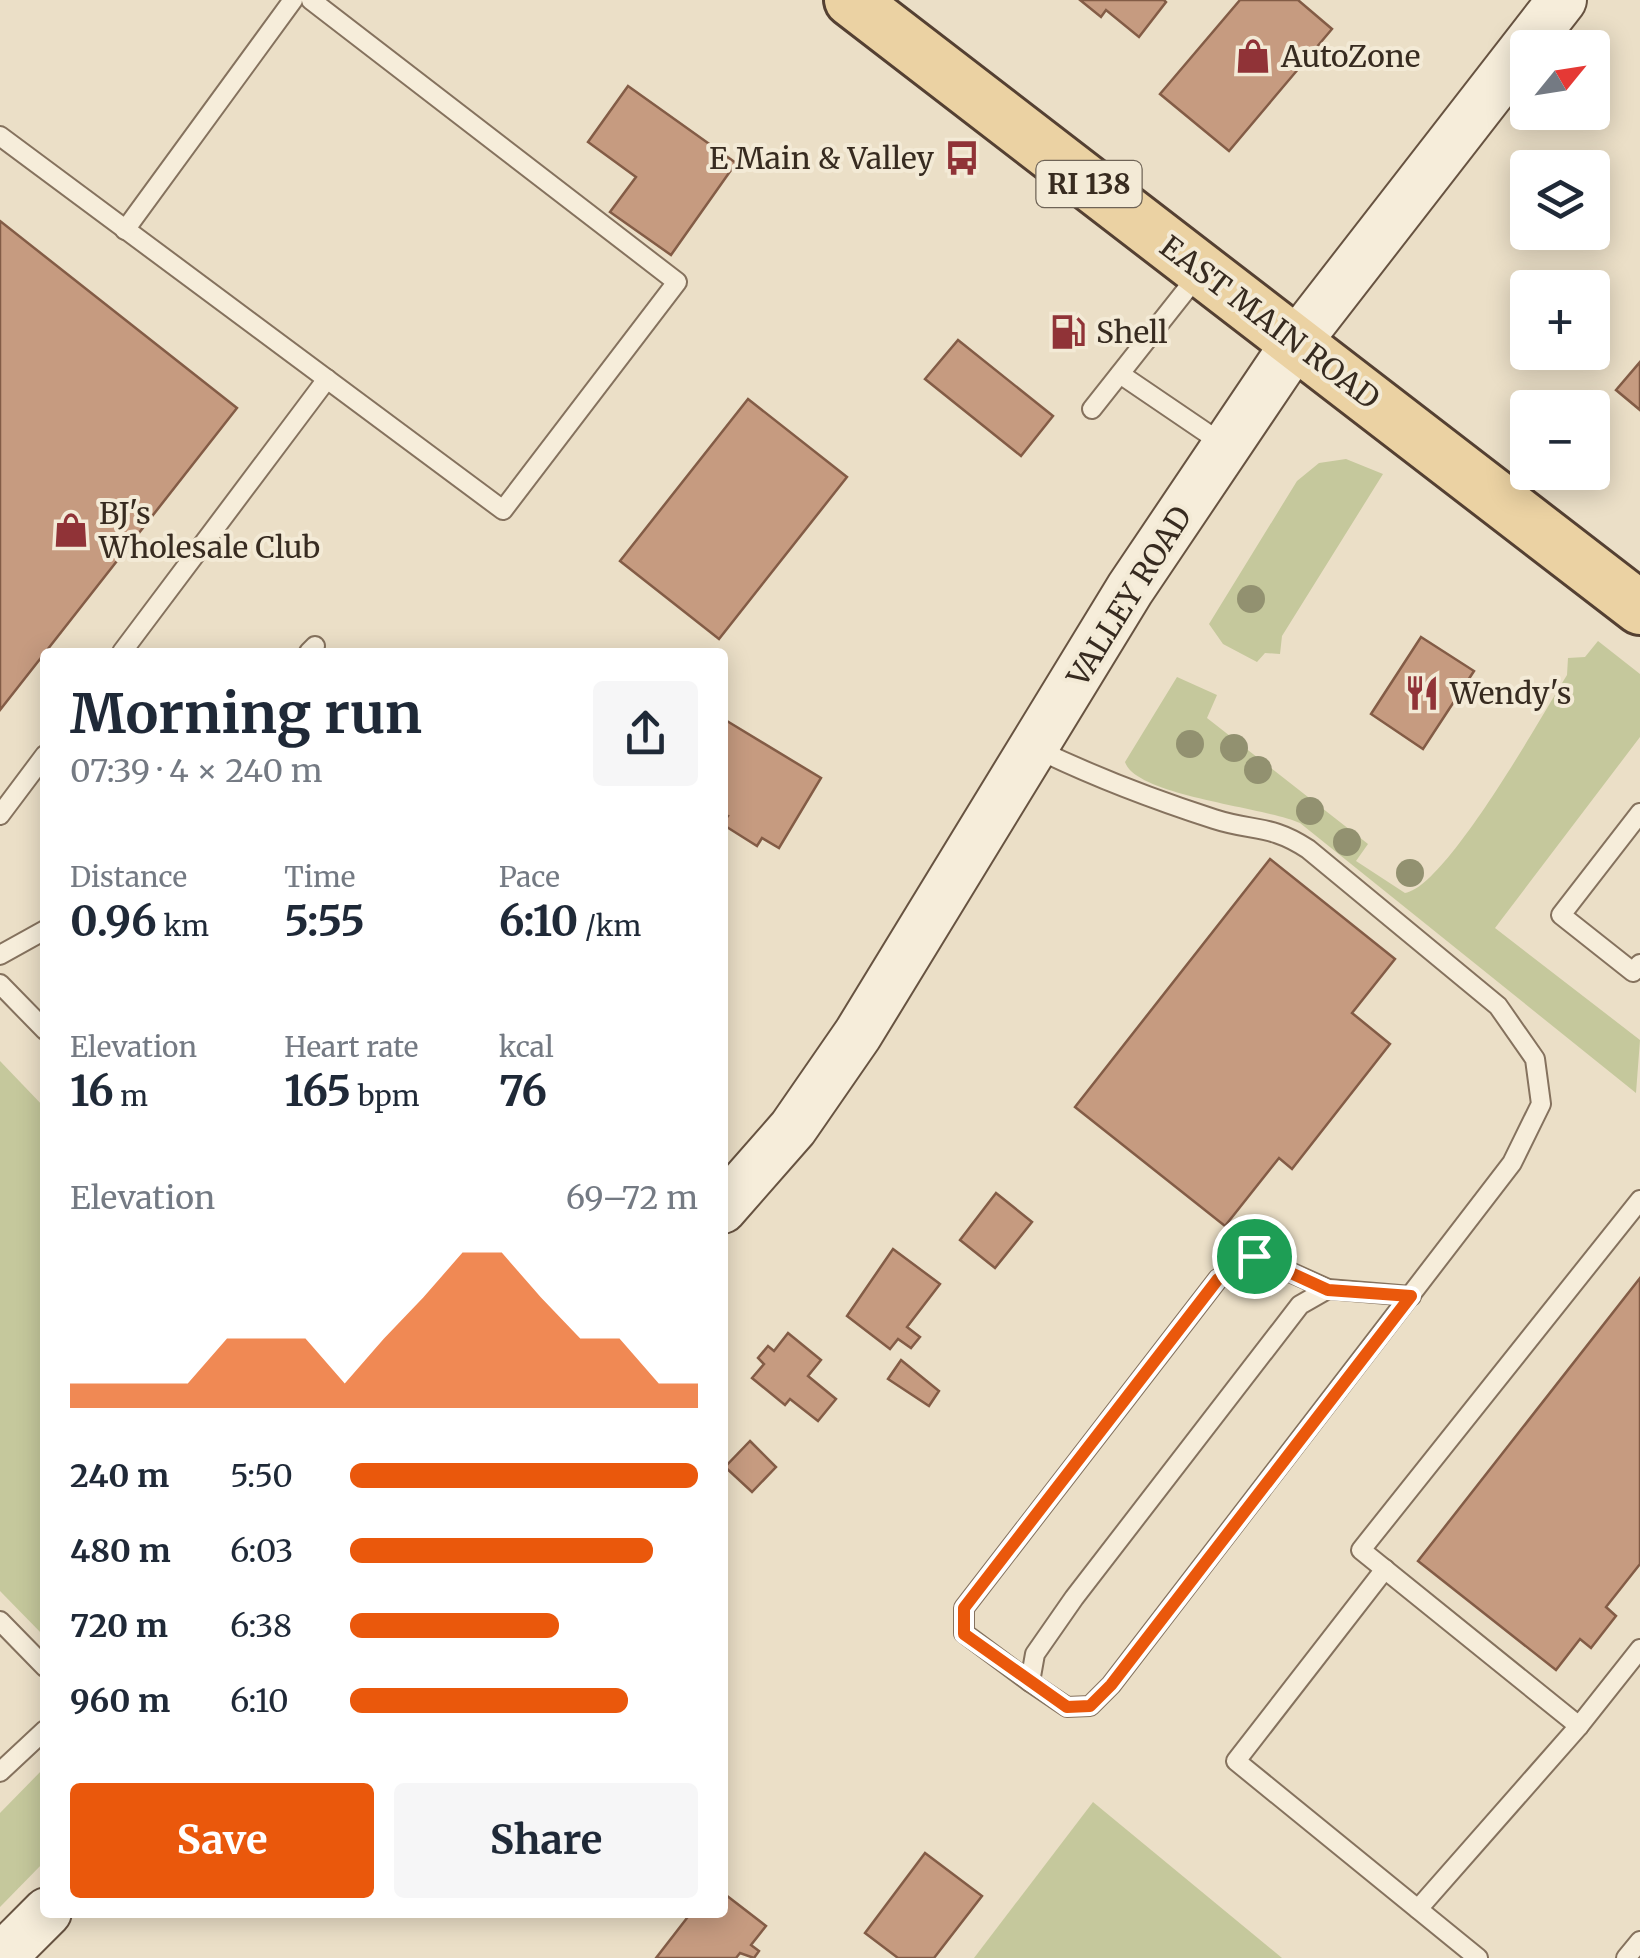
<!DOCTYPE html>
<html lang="en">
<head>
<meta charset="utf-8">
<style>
  body { margin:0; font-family:Merriweather,serif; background:#f6f6f7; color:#1f2937; height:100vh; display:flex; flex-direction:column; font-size:38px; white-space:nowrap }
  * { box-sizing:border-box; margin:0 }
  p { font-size:32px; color:#747a83 }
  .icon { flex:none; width:55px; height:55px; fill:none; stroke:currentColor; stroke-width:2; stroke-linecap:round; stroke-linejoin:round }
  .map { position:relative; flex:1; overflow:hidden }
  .drawer { position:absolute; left:40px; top:648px; width:688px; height:1270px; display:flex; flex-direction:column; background:#fff; border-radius:10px; box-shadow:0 5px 25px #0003 }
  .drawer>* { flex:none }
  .needle { width:65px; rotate:60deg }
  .buttons { position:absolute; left:1510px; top:30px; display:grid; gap:20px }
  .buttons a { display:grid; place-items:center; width:100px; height:100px; border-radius:10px; background:#fff; box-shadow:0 5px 25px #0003; font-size:50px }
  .pin { position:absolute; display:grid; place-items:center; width:85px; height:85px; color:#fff; margin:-42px; border:5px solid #fff; border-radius:50%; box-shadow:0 2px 10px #0007 }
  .round { display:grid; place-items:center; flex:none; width:105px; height:105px; border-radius:10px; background:#f6f6f7 }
  .headline { display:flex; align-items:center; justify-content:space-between; height:170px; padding:0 30px }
  h1 { font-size:55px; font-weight:700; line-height:75px }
  .metrics { display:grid; grid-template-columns:repeat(3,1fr); gap:15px; height:170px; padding:10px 30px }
  .metrics div { display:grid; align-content:center }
  .metrics b { font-size:42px; font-weight:700 }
  .metrics small { font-size:28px; font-weight:400 }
  .metrics p { font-size:28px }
  .chart { height:280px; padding:20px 30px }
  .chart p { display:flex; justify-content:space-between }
  .chart svg { width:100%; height:180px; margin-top:10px; fill:#ea580c; opacity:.7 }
  .cta { display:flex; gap:20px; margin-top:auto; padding:20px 30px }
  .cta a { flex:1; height:115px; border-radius:10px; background:#ea580c; color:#fff; font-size:40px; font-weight:700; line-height:115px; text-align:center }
  .cta a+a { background:#f6f6f7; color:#1f2937 }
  ul { padding:0 30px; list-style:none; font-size:32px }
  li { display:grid; grid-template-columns:160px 120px 1fr; align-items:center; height:75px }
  li i { height:25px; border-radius:12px; background:#ea580c }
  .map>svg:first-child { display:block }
  .green { fill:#c5c89c }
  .building { fill:#c69b80; stroke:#835c46; stroke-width:2.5 }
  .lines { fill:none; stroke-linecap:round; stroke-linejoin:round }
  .lane-casing { stroke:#85725e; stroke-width:22 }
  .secondary-casing { stroke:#675341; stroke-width:52 }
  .primary-casing { stroke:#544032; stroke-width:58 }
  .lane { stroke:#f6edda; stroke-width:18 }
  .secondary { stroke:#f6edda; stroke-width:48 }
  .primary { stroke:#ebd2a3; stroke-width:52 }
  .tree { fill:#929170 }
  .route-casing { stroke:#fff; stroke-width:20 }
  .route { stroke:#ea580c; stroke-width:12 }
  .labels { text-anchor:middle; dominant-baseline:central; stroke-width:8; stroke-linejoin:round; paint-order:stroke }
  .shield { fill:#f3ead6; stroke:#6f6457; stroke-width:2.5 }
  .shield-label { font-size:28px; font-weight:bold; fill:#372b20 }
  .poi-label { font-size:30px; fill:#372b20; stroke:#f3ead6; text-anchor:start }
  .street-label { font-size:30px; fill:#372b20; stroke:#f3ead6 }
</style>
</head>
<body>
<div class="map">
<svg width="1640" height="1958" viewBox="0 0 1640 1958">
  <rect width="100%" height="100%" fill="#ebdfc7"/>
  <g class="green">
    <path d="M1346,459l37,15 -101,162 -2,18 -15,-1 -8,9 -34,-18 -14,-20 88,-143 22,-18z"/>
    <path d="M1598,641l42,33v63l-145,191 145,112 -4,53 -336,-270c-35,-16 -164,-27 -175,-61l52,-85 40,18 -10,23 161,126 -12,17 49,32c41,-6 136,-176 162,-218l1,-17 17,-1z"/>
    <path d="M0,1061l45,47v529l-45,-46z"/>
    <path d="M45,1767v94l-45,46v-94z"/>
    <path d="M1093,1802l189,156h-308z"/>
  </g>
  <g class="building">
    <path d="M1080,0h84l2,2 -27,35 -33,-27 -5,7z"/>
    <path d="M1240,0h58l34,29 -103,122 -69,-57z"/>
    <path d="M628,86l108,77 -65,92 -61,-43 26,-35 -48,-35z"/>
    <path d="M0,221l237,187 -237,302z"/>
    <path d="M958,340l95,76 -32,40 -96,-77z"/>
    <path d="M1640,362v48l-24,-20z"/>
    <path d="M748,399l99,78 -128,162 -99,-78z"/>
    <path d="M1421,637l53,34 -51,78 -52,-35z"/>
    <path d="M722,718l99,60 -42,70 -17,-10 -5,8 -35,-22 6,-8 -6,-3z"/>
    <path d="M1270,859l125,100 -43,54 38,31 -98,125 -13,-11 -54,68 -150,-119z"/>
    <path d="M996,1193l36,29 -37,46 -35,-28z"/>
    <path d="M893,1249l47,35 -33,43 13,10 -9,11 -13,-9 -8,10 -43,-33z"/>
    <path d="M1640,1278v286l-34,43 10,9 -25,32 -11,-9 -24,31 -138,-109z"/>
    <path d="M788,1333l33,27 -13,16 28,23 -18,22 -28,-22 -5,6 -33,-27 12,-14 -6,-6 10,-12 6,5z"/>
    <path d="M901,1360l38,31 -10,15 -41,-27z"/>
    <path d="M750,1441l26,26 -24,25 -27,-25z"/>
    <path d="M925,1853l57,43 -48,62h-36l-33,-25z"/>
    <path d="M722,1892l44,34 -15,19 8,6 -5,7 -14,-5 -4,5h-80l31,-40 -7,-6h42z"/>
  </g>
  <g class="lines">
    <defs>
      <g id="lane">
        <path d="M0,136l503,374 174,-228 -366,-282"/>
        <path d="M125,230l168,-230"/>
        <path d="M1120,374l103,70"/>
        <path d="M1092,409l106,-134"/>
        <path d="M122,652l205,-273"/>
        <path d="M309,652l6,-6"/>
        <path d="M1035,748c59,29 117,51 179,71 40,13 56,5 94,30l190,157 37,53 6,45 -29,59 -401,522 -21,21 -23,1 -37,-25 5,-28 39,-56 226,-293 28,-16"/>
        <path d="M1640,813l-79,102 72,57 7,-8"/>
        <path d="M0,815l45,-60"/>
        <path d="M0,955l45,-25"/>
        <path d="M0,984l45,46"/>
        <path d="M1640,1200l-279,350 218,176 61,-77"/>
        <path d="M1385,1569l-149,192 242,197"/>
        <path d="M0,1621l45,46"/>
        <path d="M1030,1682l-66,-49v-25l254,-329 36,-23 74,33 83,7"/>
        <path d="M0,1772l45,-42"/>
        <path d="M1418,1909l161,-183"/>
        <path d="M1626,1958l14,-17"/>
      </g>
      <g id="secondary">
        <path d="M722,1209l71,-81 65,-94 272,-445 165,-245 267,-344"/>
        <path d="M1,1958l46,-46"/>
      </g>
      <path id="primary" d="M851,0l789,608"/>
    </defs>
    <use href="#lane" class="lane-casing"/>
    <use href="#secondary" class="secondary-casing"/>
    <use href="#primary" class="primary-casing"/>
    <use href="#lane" class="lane"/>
    <use href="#secondary" class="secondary"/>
    <use href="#primary" class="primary"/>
  </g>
  <g class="tree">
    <circle cx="1251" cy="599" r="14"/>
    <circle cx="1190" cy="744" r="14"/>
    <circle cx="1234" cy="748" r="14"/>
    <circle cx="1258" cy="770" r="14"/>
    <circle cx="1310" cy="811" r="14"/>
    <circle cx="1347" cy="842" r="14"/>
    <circle cx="1410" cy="873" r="14"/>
  </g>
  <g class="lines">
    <defs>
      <path id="route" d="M1254,1256l74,34 83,6 -300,389 -21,21 -23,1 -103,-73v-26l254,-329z"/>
    </defs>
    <use href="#route" class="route-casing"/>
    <use href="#route" class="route"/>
  </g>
  <defs>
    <symbol id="shop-bare" viewBox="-9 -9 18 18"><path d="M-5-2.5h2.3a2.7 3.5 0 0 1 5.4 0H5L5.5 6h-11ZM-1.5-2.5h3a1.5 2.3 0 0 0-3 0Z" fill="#903337" stroke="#f3ead6" stroke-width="2.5" paint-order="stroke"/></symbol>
    <symbol id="bus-bare" viewBox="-9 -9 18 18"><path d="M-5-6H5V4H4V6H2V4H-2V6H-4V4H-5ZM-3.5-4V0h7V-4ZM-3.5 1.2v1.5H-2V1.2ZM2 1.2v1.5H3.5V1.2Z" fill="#903337" stroke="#f3ead6" stroke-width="2.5" paint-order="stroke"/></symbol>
    <symbol id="fuel-bare" viewBox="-9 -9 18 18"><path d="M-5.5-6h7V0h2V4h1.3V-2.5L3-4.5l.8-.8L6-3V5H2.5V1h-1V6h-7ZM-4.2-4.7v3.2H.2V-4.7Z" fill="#903337" stroke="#f3ead6" stroke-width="2.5" paint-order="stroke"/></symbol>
    <symbol id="restaurant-bare" viewBox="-9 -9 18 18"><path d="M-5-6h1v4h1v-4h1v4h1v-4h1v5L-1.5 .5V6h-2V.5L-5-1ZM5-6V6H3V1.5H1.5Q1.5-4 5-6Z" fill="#903337" stroke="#f3ead6" stroke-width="2.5" paint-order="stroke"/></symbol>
  </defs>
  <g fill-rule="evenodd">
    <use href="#shop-bare" x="1228" y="31" width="50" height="50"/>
    <use href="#bus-bare" x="937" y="133" width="50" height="50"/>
    <use href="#fuel-bare" x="1043" y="307" width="50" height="50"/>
    <use href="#shop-bare" x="46" y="505" width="50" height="50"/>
    <use href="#restaurant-bare" x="1397" y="668" width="50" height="50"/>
  </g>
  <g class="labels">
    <rect class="shield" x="1036.5" y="161" width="105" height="46" rx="8"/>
    <g class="shield-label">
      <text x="1089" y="184">RI 138</text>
    </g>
    <g class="poi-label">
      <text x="1281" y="56">AutoZone</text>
      <text x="934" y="158" text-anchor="end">E Main &amp; Valley</text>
      <text x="1096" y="332">Shell</text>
      <text x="99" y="513">BJ's<tspan x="99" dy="34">Wholesale Club</tspan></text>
      <text x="1450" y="693">Wendy's</text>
    </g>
    <g class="street-label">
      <text transform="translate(1270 322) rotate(37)">EAST MAIN ROAD</text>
      <text transform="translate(1129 596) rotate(-58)">VALLEY ROAD</text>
    </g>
  </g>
</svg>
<div class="buttons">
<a><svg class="needle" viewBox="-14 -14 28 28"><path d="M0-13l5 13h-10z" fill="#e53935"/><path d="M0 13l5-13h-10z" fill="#747a83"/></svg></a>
<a><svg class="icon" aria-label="layers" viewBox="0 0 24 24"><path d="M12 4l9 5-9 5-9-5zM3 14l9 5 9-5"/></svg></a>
<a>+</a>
<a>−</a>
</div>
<div class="pin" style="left:1254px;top:1256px;background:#1e9e55"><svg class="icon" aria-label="arrive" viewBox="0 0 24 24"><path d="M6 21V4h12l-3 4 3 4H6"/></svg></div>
<section class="drawer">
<div class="headline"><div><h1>Morning run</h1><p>07:39 · 4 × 240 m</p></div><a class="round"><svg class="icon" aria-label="share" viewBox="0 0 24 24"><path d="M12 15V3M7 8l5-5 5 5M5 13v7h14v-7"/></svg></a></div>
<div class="metrics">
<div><p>Distance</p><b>0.96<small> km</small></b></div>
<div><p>Time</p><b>5:55</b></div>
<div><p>Pace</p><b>6:10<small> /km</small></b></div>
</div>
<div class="metrics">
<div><p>Elevation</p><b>16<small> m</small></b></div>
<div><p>Heart rate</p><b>165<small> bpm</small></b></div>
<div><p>kcal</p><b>76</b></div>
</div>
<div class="chart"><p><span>Elevation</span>69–72 m</p>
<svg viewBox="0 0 160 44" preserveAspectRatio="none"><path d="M0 44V38L10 38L20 38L30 38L40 27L50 27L60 27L70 38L80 27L90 17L100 6L110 6L120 17L130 27L140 27L150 38L160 38V44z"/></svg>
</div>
<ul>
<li><b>240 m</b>5:50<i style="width:100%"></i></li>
<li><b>480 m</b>6:03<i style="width:87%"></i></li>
<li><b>720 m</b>6:38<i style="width:60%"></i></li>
<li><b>960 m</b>6:10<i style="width:80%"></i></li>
</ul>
<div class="cta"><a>Save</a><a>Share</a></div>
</section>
</div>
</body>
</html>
